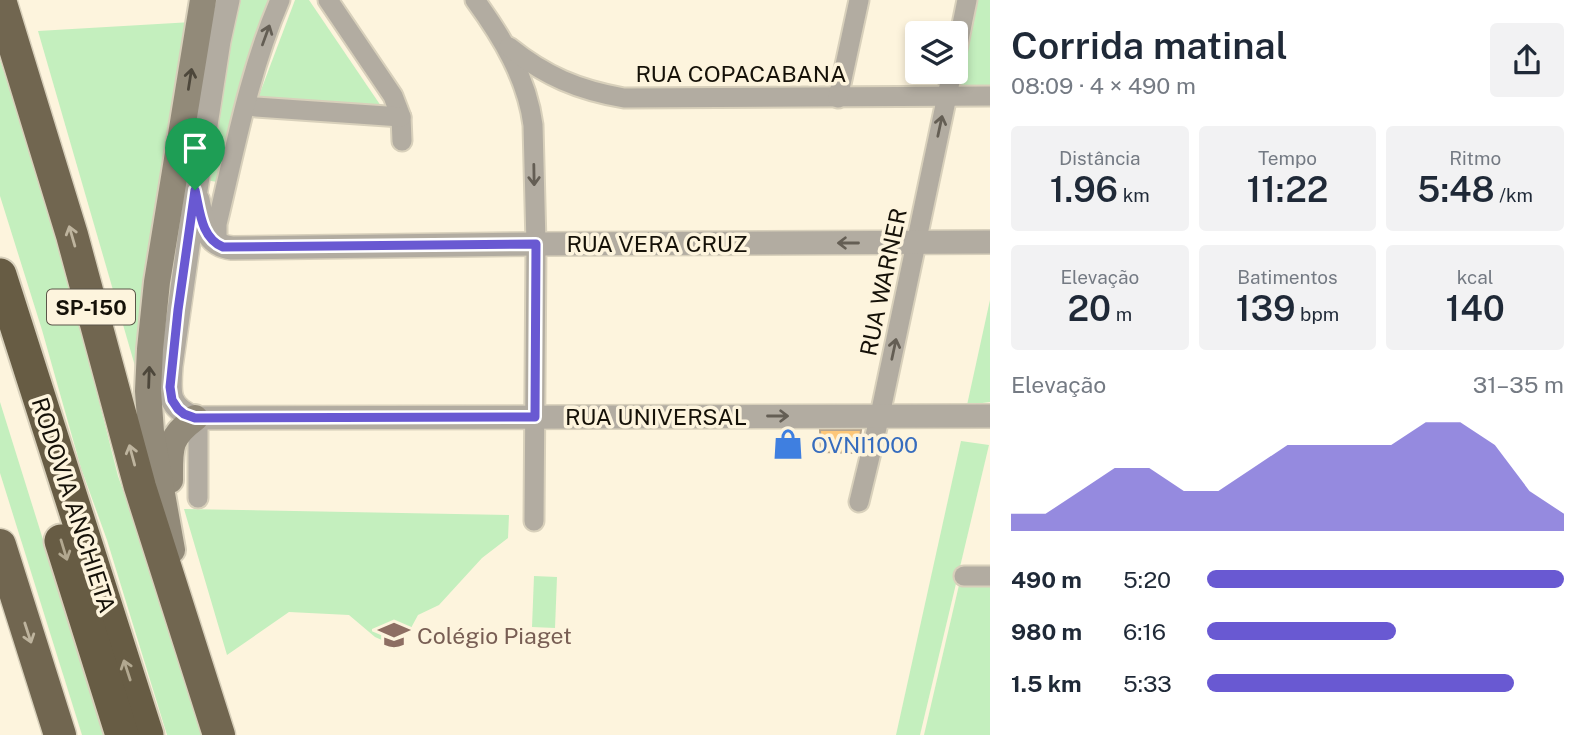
<!DOCTYPE html>
<html lang="pt">
<head>
<meta charset="utf-8">
<style>
  body { margin:0; font-family:"Public Sans",sans-serif; background:#f2f2f3; color:#1f2937; height:100vh; display:flex; flex-direction:column; font-size:26px; white-space:nowrap }
  * { box-sizing:border-box; margin:0 }
  p { font-size:23px; color:#747a83 }
  .icon { flex:none; width:38px; height:38px; fill:none; stroke:currentColor; stroke-width:2; stroke-linecap:round; stroke-linejoin:round }
  .map { position:relative; flex:1; overflow:hidden }
  .drawer { display:flex; flex-direction:column; background:#fff; width:595px }
  .drawer>* { flex:none }
  .fabs { position:absolute; left:905px; top:21px; display:grid; gap:14px }
  .fabs a { display:grid; place-items:center; width:63px; height:63px; border-radius:7px; background:#fff; box-shadow:0 4px 10px #0003; font-size:35px }
  .pin { position:absolute; display:grid; place-items:center; width:60px; height:60px; color:#fff; margin:-72px -30px; border-radius:50% 50% 50% 0; rotate:-45deg; box-shadow:0 0 7px #0007 }
  .pin .icon { rotate:45deg }
  .round { display:grid; place-items:center; flex:none; width:74px; height:74px; border-radius:7px; background:#f2f2f3 }
  .summary { display:flex; align-items:center; justify-content:space-between; height:119px; padding:0 21px }
  h1 { font-size:38px; font-weight:600; line-height:52px }
  .stats { display:grid; grid-template-columns:repeat(3,1fr); gap:10px; height:119px; padding:7px 21px }
  .stats div { display:grid; align-content:center; border-radius:7px; background:#f2f2f3; text-align:center }
  .stats b { font-size:35px; font-weight:600 }
  .stats small { font-size:19px; font-weight:400 }
  .stats p { font-size:19px }
  .chart { height:196px; padding:14px 21px }
  .chart p { display:flex; justify-content:space-between }
  .chart svg { width:100%; height:126px; margin-top:7px; fill:#6959d2; opacity:.7 }
  ul { padding:0 21px; list-style:none; font-size:23px }
  li { display:grid; grid-template-columns:112px 84px 1fr; align-items:center; height:52px }
  li i { height:18px; border-radius:9px; background:#6959d2 }
  main { display:flex; flex:1; min-height:0 }
  .map>svg:first-child { display:block }
  .green { fill:#c4efbe }
  .building { fill:#fdc779; stroke:#b7a58d; stroke-width:2 }
  .lines { fill:none; stroke-linecap:round; stroke-linejoin:round }
  .minor-casing { stroke:#d8d0bb; stroke-width:23 }
  .tertiary-casing { stroke:#d8d0bb; stroke-width:26 }
  .secondary-casing { stroke:#d8d0bb; stroke-width:30 }
  .trunk-casing { stroke:#d8d0bb; stroke-width:35 }
  .motorway-casing { stroke:#d8d0bb; stroke-width:37 }
  .minor { stroke:#b2aca1; stroke-width:19 }
  .tertiary { stroke:#b2aca1; stroke-width:23 }
  .secondary { stroke:#928a79; stroke-width:26 }
  .trunk { stroke:#716650; stroke-width:32 }
  .motorway { stroke:#675c44; stroke-width:33 }
  .oneway { stroke:#645e54 }
  .oneway2 { stroke:#4d473b }
  .oneway3 { stroke:#beb49e }
  .oneway4 { stroke:#b2a890 }
  .route-casing { stroke:#fff; stroke-width:14 }
  .route { stroke:#6959d2; stroke-width:9 }
  .labels { text-anchor:middle; dominant-baseline:central; stroke-width:7; stroke-linejoin:round; paint-order:stroke }
  .shield { fill:#fdf4dd; stroke:#5b5548; stroke-width:2 }
  .shield-label { font-size:21px; font-weight:bold; fill:#151108 }
  .street-label { font-size:23px; fill:#151108; stroke:#fdf4dd }
  .shop-label { font-size:23px; fill:#366cbe; stroke:#fdf4dd; text-anchor:start }
  .education-label { font-size:23px; fill:#785e54; stroke:#fdf4dd; text-anchor:start }
</style>
</head>
<body>
<main>
<div class="map">
<svg width="990" height="735" viewBox="0 0 990 735">
  <rect width="100%" height="100%" fill="#fdf4dd"/>
  <g class="green">
    <path d="M239,0h35l-41,116 -16,66 -11,-2z"/>
    <path d="M295,0h14l74,109 -125,-11z"/>
    <path d="M977,0h13v86l-32,1z"/>
    <path d="M192,22l-57,344 -97,-335z"/>
    <path d="M0,60l50,147 68,269 68,192 18,67h-37l-60,-195 -26,-72 -39,-138 -42,-134z"/>
    <path d="M990,300v102l-23,3z"/>
    <path d="M0,402l104,333h-22l-82,-262z"/>
    <path d="M961,441l28,4 -69,290h-24z"/>
    <path d="M184,509l325,6 -1,23 -26,20 -43,47 -21,10 -7,13 -18,17 -18,-8 -26,-22 -60,-3 -62,43z"/>
    <path d="M534,576l23,1 -2,51 -23,-1z"/>
    <path d="M990,584v151h-66l35,-150z"/>
  </g>
  <path class="building" d="M820,430h41l-3,23 -37,-1z"/>
  <g class="lines">
    <defs>
      <g id="minor">
        <path d="M328,0l65,96 8,21 1,24"/>
        <path d="M475,0c27,37 52,78 58,125l3,119 -2,277"/>
        <path d="M509,47c36,29 69,43 115,51l366,-2"/>
        <path d="M956,54l11,-54"/>
        <path d="M838,98l21,-98"/>
        <path d="M256,107l145,10"/>
        <path d="M217,244v-20c18,-75 32,-152 63,-224"/>
        <path d="M198,498v-80"/>
        <path d="M859,502l21,-87 72,-343"/>
        <path d="M964,576h26"/>
      </g>
      <g id="tertiary">
        <path d="M228,0l-9,41 -23,149 -25,176c-2,27 -4,41 24,52l795,-2"/>
        <path d="M198,200c5,23 7,45 34,48l304,-4 454,-2"/>
      </g>
      <g id="secondary">
        <path d="M170,480c0,-32 -2,-42 25,-62"/>
        <path d="M172,550l-21,-118 -3,-41 2,-42 7,-67 46,-282"/>
      </g>
      <g id="trunk">
        <path d="M0,0l72,235 68,252 79,248"/>
        <path d="M0,545l60,190"/>
      </g>
      <g id="motorway">
        <path d="M0,275l147,460"/>
        <path d="M61,541l61,194"/>
      </g>
    </defs>
    <use href="#minor" class="minor-casing"/>
    <use href="#tertiary" class="tertiary-casing"/>
    <use href="#secondary" class="secondary-casing"/>
    <use href="#trunk" class="trunk-casing"/>
    <use href="#motorway" class="motorway-casing"/>
    <use href="#minor" class="minor"/>
    <use href="#tertiary" class="tertiary"/>
    <use href="#secondary" class="secondary"/>
    <use href="#trunk" class="trunk"/>
    <use href="#motorway" class="motorway"/>
  </g>
  <defs><path id="oneway-shaft" d="M-6 0H5M1.5-3L5.5 0L1.5 3" fill="none" stroke-width="1.6" stroke-linecap="round" stroke-linejoin="round" transform="scale(1.75)"/></defs>
  <g class="oneway">
    <use href="#oneway-shaft" transform="translate(266 35) rotate(-70)"/>
    <use href="#oneway-shaft" transform="translate(940 126) rotate(-78)"/>
    <use href="#oneway-shaft" transform="translate(534 175) rotate(89)"/>
    <use href="#oneway-shaft" transform="translate(848 243) rotate(180)"/>
    <use href="#oneway-shaft" transform="translate(894 349) rotate(-78)"/>
    <use href="#oneway-shaft" transform="translate(778 416)"/>
  </g>
  <g class="oneway2">
    <use href="#oneway-shaft" transform="translate(190 79) rotate(-81)"/>
    <use href="#oneway-shaft" transform="translate(149 377) rotate(-88)"/>
  </g>
  <g class="oneway3">
    <use href="#oneway-shaft" transform="translate(72 236) rotate(-106)"/>
    <use href="#oneway-shaft" transform="translate(132 455) rotate(-105)"/>
    <use href="#oneway-shaft" transform="translate(28 633) rotate(72)"/>
  </g>
  <g class="oneway4">
    <use href="#oneway-shaft" transform="translate(64 550) rotate(73)"/>
    <use href="#oneway-shaft" transform="translate(127 670) rotate(-108)"/>
  </g>
  <g class="lines">
    <defs>
      <path id="route" d="M195,190c5,21 6,48 28,57l313,-3 -1,173 -340,1 -11,-4 -6,-5 -6,-9 -2,-13 8,-77z"/>
    </defs>
    <use href="#route" class="route-casing"/>
    <use href="#route" class="route"/>
  </g>
  <defs>
    <symbol id="shop-bare" viewBox="-9 -9 18 18"><path d="M-5-2.5h2.3a2.7 3.5 0 0 1 5.4 0H5L5.5 6h-11ZM-1.5-2.5h3a1.5 2.3 0 0 0-3 0Z" fill="#3f7fe0" stroke="#fdf4dd" stroke-width="2.5" paint-order="stroke"/></symbol>
    <symbol id="school-bare" viewBox="-9 -9 18 18"><path d="M0-5L7-2L0 1L-7-2ZM-4 1L0 2.5L4 1V4Q0 6-4 4Z" fill="#8d6e63" stroke="#fdf4dd" stroke-width="2.5" paint-order="stroke"/></symbol>
  </defs>
  <g fill-rule="evenodd">
    <use href="#shop-bare" x="766" y="422" width="44" height="44"/>
    <use href="#school-bare" x="372" y="613" width="44" height="44"/>
  </g>
  <g class="labels">
    <rect class="shield" x="47" y="289.5" width="88" height="35" rx="5"/>
    <g class="shield-label">
      <text x="91" y="307">SP-150</text>
    </g>
    <g class="street-label">
      <text x="741" y="73">RUA COPACABANA</text>
      <text x="657" y="243">RUA VERA CRUZ</text>
      <text transform="translate(883 282) rotate(-78)">RUA WARNER</text>
      <text x="656" y="416">RUA UNIVERSAL</text>
      <text transform="translate(74 505) rotate(72)">RODOVIA ANCHIETA</text>
    </g>
    <g class="shop-label">
      <text x="811" y="444">OVNI1000</text>
    </g>
    <g class="education-label">
      <text x="417" y="635">Colégio Piaget</text>
    </g>
  </g>
</svg>
<div class="fabs">
<a><svg class="icon" aria-label="layers" viewBox="0 0 24 24"><path d="M12 4l9 5-9 5-9-5zM3 14l9 5 9-5"/></svg></a>
</div>
<div class="pin" style="left:195px;top:190px;background:#1e9e55"><svg class="icon" aria-label="arrive" viewBox="0 0 24 24"><path d="M6 21V4h12l-3 4 3 4H6"/></svg></div>
</div>
<section class="drawer">
<div class="summary"><div><h1>Corrida matinal</h1><p>08:09 · 4 × 490 m</p></div><a class="round"><svg class="icon" aria-label="share" viewBox="0 0 24 24"><path d="M12 15V3M7 8l5-5 5 5M5 13v7h14v-7"/></svg></a></div>
<div class="stats">
<div><p>Distância</p><b>1.96<small> km</small></b></div>
<div><p>Tempo</p><b>11:22</b></div>
<div><p>Ritmo</p><b>5:48<small> /km</small></b></div>
</div>
<div class="stats">
<div><p>Elevação</p><b>20<small> m</small></b></div>
<div><p>Batimentos</p><b>139<small> bpm</small></b></div>
<div><p>kcal</p><b>140</b></div>
</div>
<div class="chart"><p><span>Elevação</span>31–35 m</p>
<svg viewBox="0 0 160 44" preserveAspectRatio="none"><path d="M0 44V38L10 38L20 30L30 22L40 22L50 30L60 30L70 22L80 14L90 14L100 14L110 14L120 6L130 6L140 14L150 30L160 38V44z"/></svg>
</div>
<ul>
<li><b>490 m</b>5:20<i style="width:100%"></i></li>
<li><b>980 m</b>6:16<i style="width:53%"></i></li>
<li><b>1.5 km</b>5:33<i style="width:86%"></i></li>
</ul>
</section>
</main>
</body>
</html>
